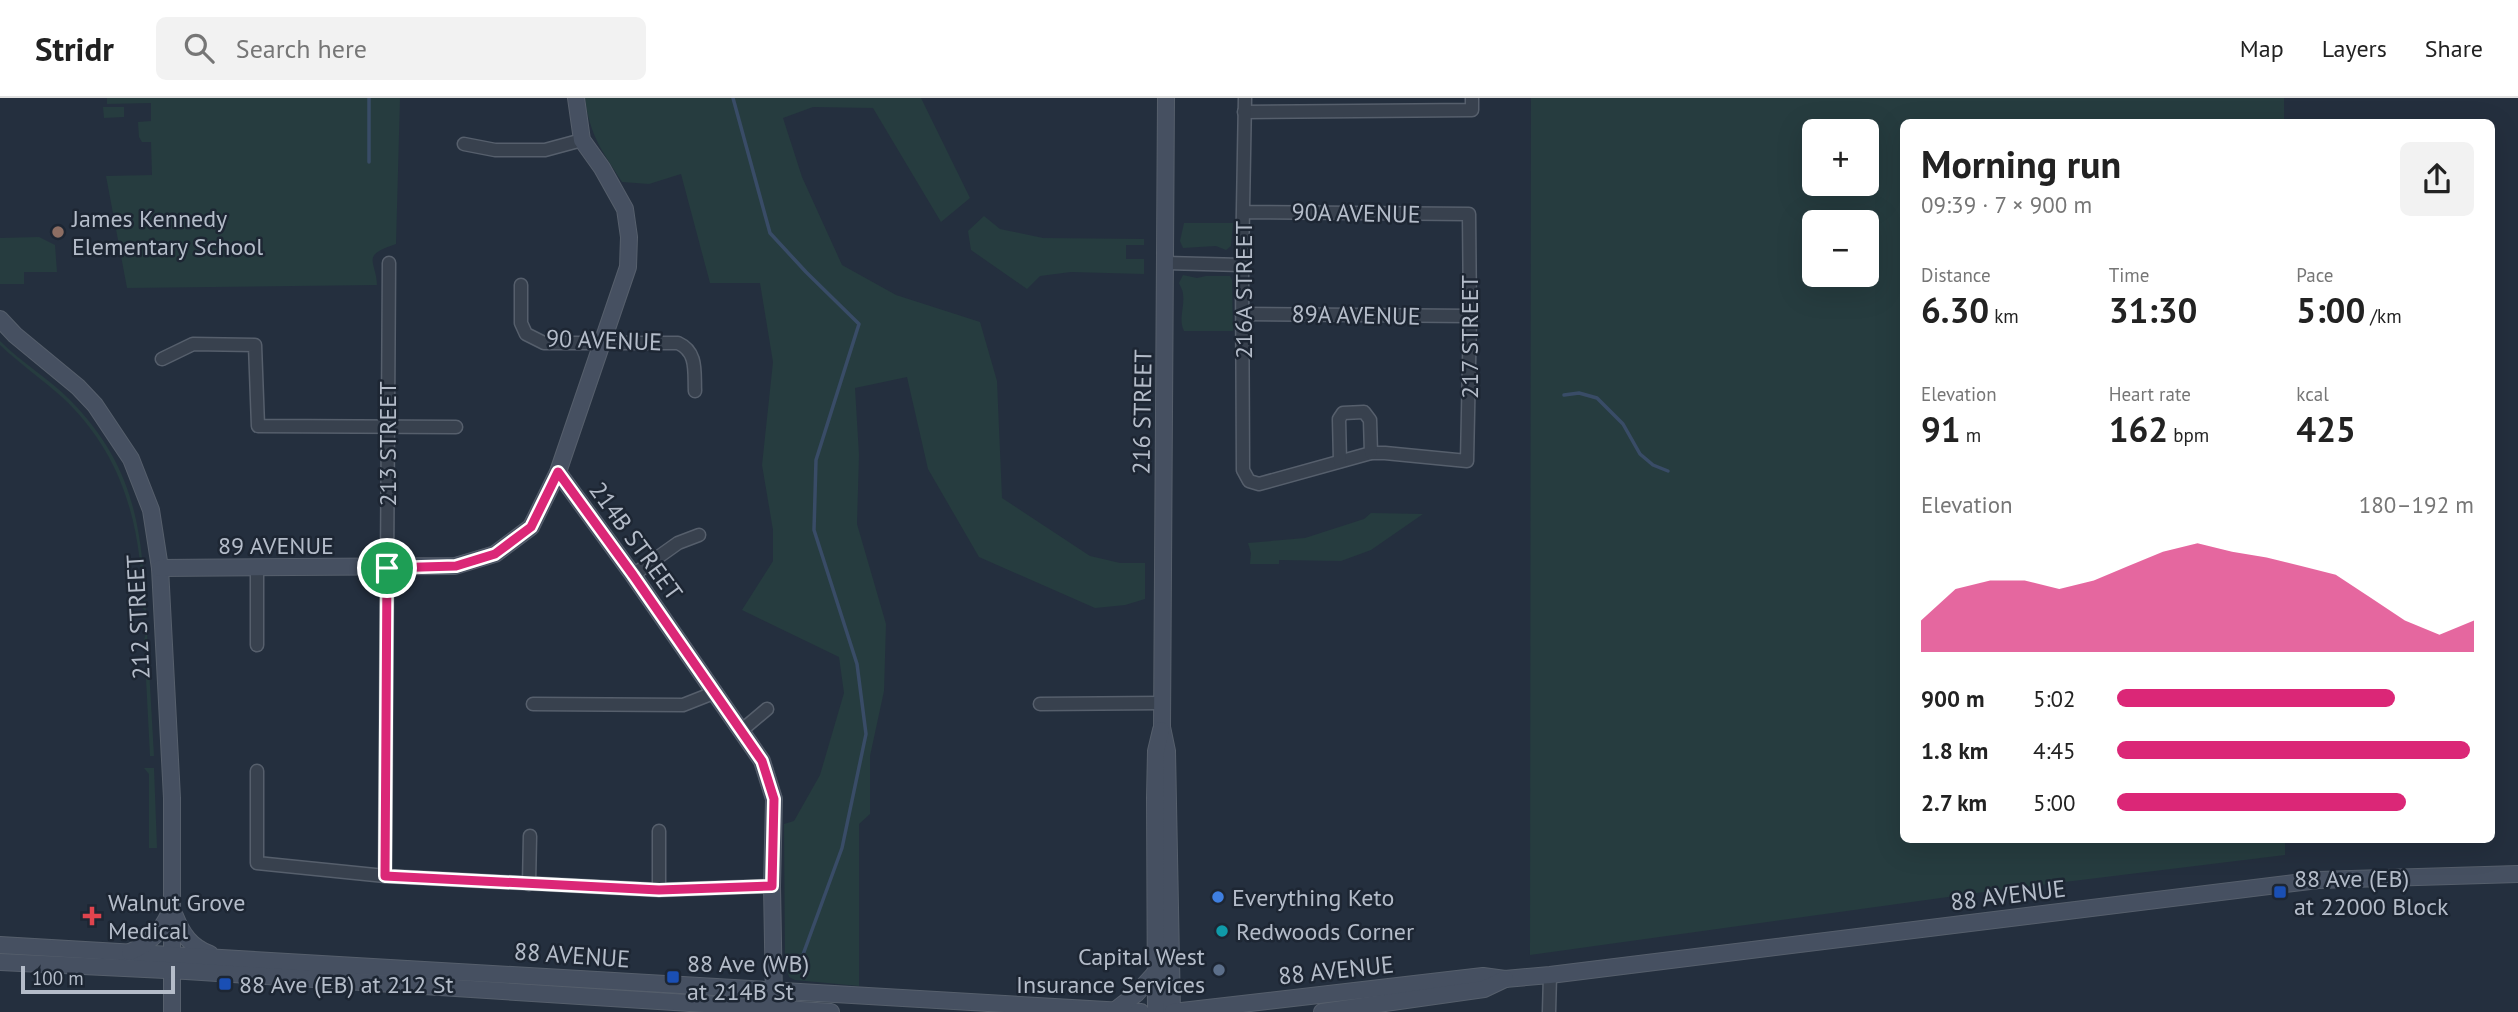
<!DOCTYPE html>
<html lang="en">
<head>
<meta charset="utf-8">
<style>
  body { margin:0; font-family:"PT Sans",sans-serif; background:#f2f2f2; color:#222; height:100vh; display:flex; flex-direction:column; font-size:26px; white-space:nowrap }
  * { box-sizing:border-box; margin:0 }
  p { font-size:23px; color:#767676 }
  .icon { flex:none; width:38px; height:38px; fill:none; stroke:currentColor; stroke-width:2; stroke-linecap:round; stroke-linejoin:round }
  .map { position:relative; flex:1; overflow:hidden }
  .side { position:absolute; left:1900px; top:21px; width:595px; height:724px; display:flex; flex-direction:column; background:#fff; border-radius:10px; box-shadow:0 7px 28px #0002 }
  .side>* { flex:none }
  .fabs { position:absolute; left:1802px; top:21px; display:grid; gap:14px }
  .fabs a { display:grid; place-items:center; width:77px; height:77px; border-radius:10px; background:#fff; box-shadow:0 7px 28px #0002; font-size:35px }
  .scale { position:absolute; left:21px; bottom:18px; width:154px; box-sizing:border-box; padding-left:7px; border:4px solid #b4bcc9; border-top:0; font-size:19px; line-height:24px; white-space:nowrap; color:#b4bcc9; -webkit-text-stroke:5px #1d2633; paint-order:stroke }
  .pin { position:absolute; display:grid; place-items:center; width:60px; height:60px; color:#fff; margin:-30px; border:4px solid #fff; border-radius:50%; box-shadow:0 2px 7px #0007 }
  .round { display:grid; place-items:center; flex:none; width:74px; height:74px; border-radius:10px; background:#f2f2f2 }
  .overview { display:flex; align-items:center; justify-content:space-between; height:119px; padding:0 21px }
  h1 { font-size:38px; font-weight:600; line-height:52px }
  .figures { display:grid; grid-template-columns:repeat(3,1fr); gap:10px; height:119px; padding:7px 21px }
  .figures div { display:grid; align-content:center }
  .figures b { font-size:35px; font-weight:600 }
  .figures small { font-size:19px; font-weight:400 }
  .figures p { font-size:19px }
  .chart { height:196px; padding:14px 21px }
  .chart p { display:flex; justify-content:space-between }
  .chart svg { width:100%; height:126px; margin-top:7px; fill:#db2777; opacity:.7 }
  ul { padding:0 21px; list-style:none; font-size:23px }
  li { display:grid; grid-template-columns:112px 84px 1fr; align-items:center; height:52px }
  li i { height:18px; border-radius:9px; background:#db2777 }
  header { display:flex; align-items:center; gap:42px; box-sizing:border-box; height:98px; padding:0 35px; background:#fff; border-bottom:2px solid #e0e0e0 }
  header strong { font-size:33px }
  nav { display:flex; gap:38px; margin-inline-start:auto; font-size:24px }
  .search { width:490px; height:63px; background:#f2f2f2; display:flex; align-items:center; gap:18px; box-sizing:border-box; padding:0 24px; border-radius:10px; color:#767676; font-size:26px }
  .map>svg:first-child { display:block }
  .green { fill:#263c3f; fill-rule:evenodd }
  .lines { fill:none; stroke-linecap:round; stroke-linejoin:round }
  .stream { stroke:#394c67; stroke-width:3.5 }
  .street-casing { stroke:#565f6c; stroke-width:15 }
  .secondary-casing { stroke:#565f6c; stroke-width:18 }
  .street { stroke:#38414e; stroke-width:12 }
  .secondary { stroke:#465061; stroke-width:16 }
  .route-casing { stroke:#fff; stroke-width:14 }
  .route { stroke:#db2777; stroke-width:9 }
  .education-dot { fill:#8d6e63; stroke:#1d2633; stroke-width:2.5 }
  .transit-dot { fill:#1a4fb4; stroke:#1d2633; stroke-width:2.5 }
  .shop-dot { fill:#3f7fe0; stroke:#1d2633; stroke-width:2.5 }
  .health-dot { fill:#e0444e; stroke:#1d2633; stroke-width:2.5 }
  .culture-dot { fill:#0f9aa8; stroke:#1d2633; stroke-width:2.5 }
  .service-dot { fill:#5c6f8a; stroke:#1d2633; stroke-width:2.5 }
  .labels { text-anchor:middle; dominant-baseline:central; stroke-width:5; stroke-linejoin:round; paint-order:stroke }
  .street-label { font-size:24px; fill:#b4bcc9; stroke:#1d2633 }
  .poi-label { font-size:24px; fill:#b4bcc9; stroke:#1d2633; text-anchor:start }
</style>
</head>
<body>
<header>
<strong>Stridr</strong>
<div class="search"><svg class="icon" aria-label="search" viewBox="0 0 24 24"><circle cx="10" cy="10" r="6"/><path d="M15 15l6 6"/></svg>Search here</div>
<nav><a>Map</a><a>Layers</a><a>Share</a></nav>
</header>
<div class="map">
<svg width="2518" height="914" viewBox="0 0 2518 914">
  <rect width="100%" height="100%" fill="#242f3e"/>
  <g class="green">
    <path d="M107,0h293l-4,146c-36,12 -20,16 -19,41l-250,3 -21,-112 46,-1 -1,-33h-9l-3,-5 -1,-15 13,-1v-18l-44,1z"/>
    <path d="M585,0h336l49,100 -29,24 -68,-114 -60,-1 -30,11 19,59 40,88 54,30 84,27 17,59 5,117 88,58 30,7h25v36l-20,6 -30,3 -116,-51 -51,-88 -21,-92 -52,11 4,67 -2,69 29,100 -2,67 -14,65v58l-11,10v162l-64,-6 -6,-3 -4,-14 -1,-139 10,-3 26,-46 24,-82 -5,-36 -97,-47 31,-49v-31l-11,-65 11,-103 -13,-79h-50l-29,-109 -32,10 -27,-2c-20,-32 -32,-45 -37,-84z"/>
    <path d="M1531,0h753v24h-380v718h381v15l-301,37 -454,63zM1815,33h52v53h-52zM1815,124h52v53h-52z"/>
    <path d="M103,9h21v10l-20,1z"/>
    <path d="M984,118l16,13 43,9 101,1v6h-18v14h18v15l-73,-2 -31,4 -13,13 -56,-39 -3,-19z"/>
    <path d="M1184,125h49l-2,23 -5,4 -10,-4 -33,2 -3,-7z"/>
    <path d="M39,139l16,8 2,27h-33v12h-24v-46z"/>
    <path d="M1183,177l14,3 9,-2h24l2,4 1,51h-49c-6,-12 1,-24 -1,-37 0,-4 -3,-8 -4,-11z"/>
    <path d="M0,243c22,22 48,37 70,59 64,65 72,127 76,213l-3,-5c-2,-82 -19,-153 -81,-211 -20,-18 -42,-33 -62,-52z"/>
    <path d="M1371,415l52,1 -52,36 -30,11 -62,-1v4h-29l1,-11 -3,-10 57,-5 59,-19z"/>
    <path d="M146,535h1l7,123h-4l-6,-116z"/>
    <path d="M144,670h10l3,80h-8v-74z"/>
  </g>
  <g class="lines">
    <g class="stream">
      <path d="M733,0l37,135 36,39 53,52 -43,136 -2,70 43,134 9,70 -24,114 -41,112"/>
      <path d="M369,64v-64"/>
      <path d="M1564,297l15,-2 18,5 26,26 17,30 13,11 15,6"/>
    </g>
    <defs>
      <g id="street">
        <path d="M1244,14l228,-2v-12"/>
        <path d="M464,46l31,6h50l37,-10"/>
        <path d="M1243,114l226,2 1,102 -3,145 -82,-8h-14l-112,31 -10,-3 -6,-11 -1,-205 3,-167"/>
        <path d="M1166,165l76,2"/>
        <path d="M521,187v38l5,11 18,9h134c20,9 16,29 17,48"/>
        <path d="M1242,216l228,2"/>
        <path d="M162,261l31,-15 62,1 3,81 198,1"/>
        <path d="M1340,363l-1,-42 4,-6 21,-1 6,8 1,33"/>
        <path d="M633,477l45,-32 21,-8"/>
        <path d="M257,547v-77"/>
        <path d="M533,606l150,1 33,-13"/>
        <path d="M1040,606l122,-1"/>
        <path d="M742,632l25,-21"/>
        <path d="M257,673v92l128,13 274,14 113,-4"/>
        <path d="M659,733v59"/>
        <path d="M385,778l4,-613"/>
        <path d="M529,786l1,-48"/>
        <path d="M1549,914l1,-37"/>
      </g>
      <g id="secondary">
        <path d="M1166,0l-4,629 5,24 5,261"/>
        <path d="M0,221l15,16 63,52 17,18 36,54 20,51 9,58 12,230v214"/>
        <path d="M558,374l75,103 129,186 12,38 -2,87 2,113"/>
        <path d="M160,470l295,-2 40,-12 36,-27 27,-55 70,-205 1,-30 -4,-28 -23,-41 -20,-28 -6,-42"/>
        <path d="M175,818c7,18 16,31 35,38"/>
        <path d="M0,847l1141,67"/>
        <path d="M130,854c20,-9 31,-20 40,-40"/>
        <path d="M0,864l186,9 645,41"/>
        <path d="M1114,913l22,-17 20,-22"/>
        <path d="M1156,914l-1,-214 1,-47 5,-21"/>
        <path d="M1173,914l310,-36 22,3 45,-4 768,-95 200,-6"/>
        <path d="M1322,914l162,-23 21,-10"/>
      </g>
    </defs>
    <use href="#street" class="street-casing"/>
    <use href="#secondary" class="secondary-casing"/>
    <use href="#street" class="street"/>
    <use href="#secondary" class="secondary"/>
  </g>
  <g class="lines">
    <defs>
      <path id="route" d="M558,374l75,103 129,186 12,38 -2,87 -113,4 -274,-14 2,-308 69,-2 39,-12 36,-27z"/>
    </defs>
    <use href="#route" class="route-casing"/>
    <use href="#route" class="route"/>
  </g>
  <circle class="education-dot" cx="58" cy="134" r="7"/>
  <g class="transit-dot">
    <rect x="2273" y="787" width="14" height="14" rx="3.5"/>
    <rect x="666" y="872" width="14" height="14" rx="3.5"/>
    <rect x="218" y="879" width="14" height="14" rx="3.5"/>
  </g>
  <circle class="shop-dot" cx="1218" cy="799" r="7"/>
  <path class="health-dot" d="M88.5 807.5h7v7h7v7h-7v7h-7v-7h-7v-7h7z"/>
  <circle class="culture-dot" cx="1222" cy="833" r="7"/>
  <circle class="service-dot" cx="1219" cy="872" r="7"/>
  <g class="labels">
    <g class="street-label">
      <text transform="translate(1356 115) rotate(1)">90A AVENUE</text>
      <text transform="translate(1243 192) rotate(-90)">216A STREET</text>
      <text transform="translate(1356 217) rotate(1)">89A AVENUE</text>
      <text transform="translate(1469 239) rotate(-90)">217 STREET</text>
      <text transform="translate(604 242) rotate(2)">90 AVENUE</text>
      <text transform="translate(1142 314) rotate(-89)">216 STREET</text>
      <text transform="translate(387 346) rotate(-90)">213 STREET</text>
      <text transform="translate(636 443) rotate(54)">214B STREET</text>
      <text x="276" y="447">89 AVENUE</text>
      <text transform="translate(138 519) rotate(-93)">212 STREET</text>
      <text transform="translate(2008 797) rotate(-7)">88 AVENUE</text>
      <text transform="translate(572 857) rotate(4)">88 AVENUE</text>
      <text transform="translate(1336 872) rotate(-6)">88 AVENUE</text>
    </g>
    <g class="poi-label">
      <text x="72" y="120">James Kennedy<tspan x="72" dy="28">Elementary School</tspan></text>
      <text x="2294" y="780">88 Ave (EB)<tspan x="2294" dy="28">at 22000 Block</tspan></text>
      <text x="1232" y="799">Everything Keto</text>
      <text x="108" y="804">Walnut Grove<tspan x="108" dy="28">Medical</tspan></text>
      <text x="1236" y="833">Redwoods Corner</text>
      <text x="1205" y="858" text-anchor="end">Capital West<tspan x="1205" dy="28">Insurance Services</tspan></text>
      <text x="687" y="865">88 Ave (WB)<tspan x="687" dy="28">at 214B St</tspan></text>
      <text x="239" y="886">88 Ave (EB) at 212 St</text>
    </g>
  </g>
</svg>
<div class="fabs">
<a>+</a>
<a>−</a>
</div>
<div class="scale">100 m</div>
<div class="pin" style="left:387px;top:470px;background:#1e9e55"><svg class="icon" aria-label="arrive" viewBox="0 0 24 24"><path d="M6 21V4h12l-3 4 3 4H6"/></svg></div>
<section class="side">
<div class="overview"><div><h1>Morning run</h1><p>09:39 · 7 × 900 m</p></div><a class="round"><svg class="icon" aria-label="share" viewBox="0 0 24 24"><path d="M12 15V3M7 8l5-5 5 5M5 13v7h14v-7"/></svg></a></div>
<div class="figures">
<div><p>Distance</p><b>6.30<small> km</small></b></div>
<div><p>Time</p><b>31:30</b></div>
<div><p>Pace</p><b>5:00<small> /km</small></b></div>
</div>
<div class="figures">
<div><p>Elevation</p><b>91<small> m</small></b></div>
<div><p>Heart rate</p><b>162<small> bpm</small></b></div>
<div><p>kcal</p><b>425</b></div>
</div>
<div class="chart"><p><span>Elevation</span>180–192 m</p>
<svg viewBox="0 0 160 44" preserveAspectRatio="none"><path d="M0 44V33L10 22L20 19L30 19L40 22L50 19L60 14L70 9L80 6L90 9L100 11L110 14L120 17L130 25L140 33L150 38L160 33V44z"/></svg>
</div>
<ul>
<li><b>900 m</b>5:02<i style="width:78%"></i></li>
<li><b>1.8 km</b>4:45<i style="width:99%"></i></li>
<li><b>2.7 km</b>5:00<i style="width:81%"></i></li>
</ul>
</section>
</div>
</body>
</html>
